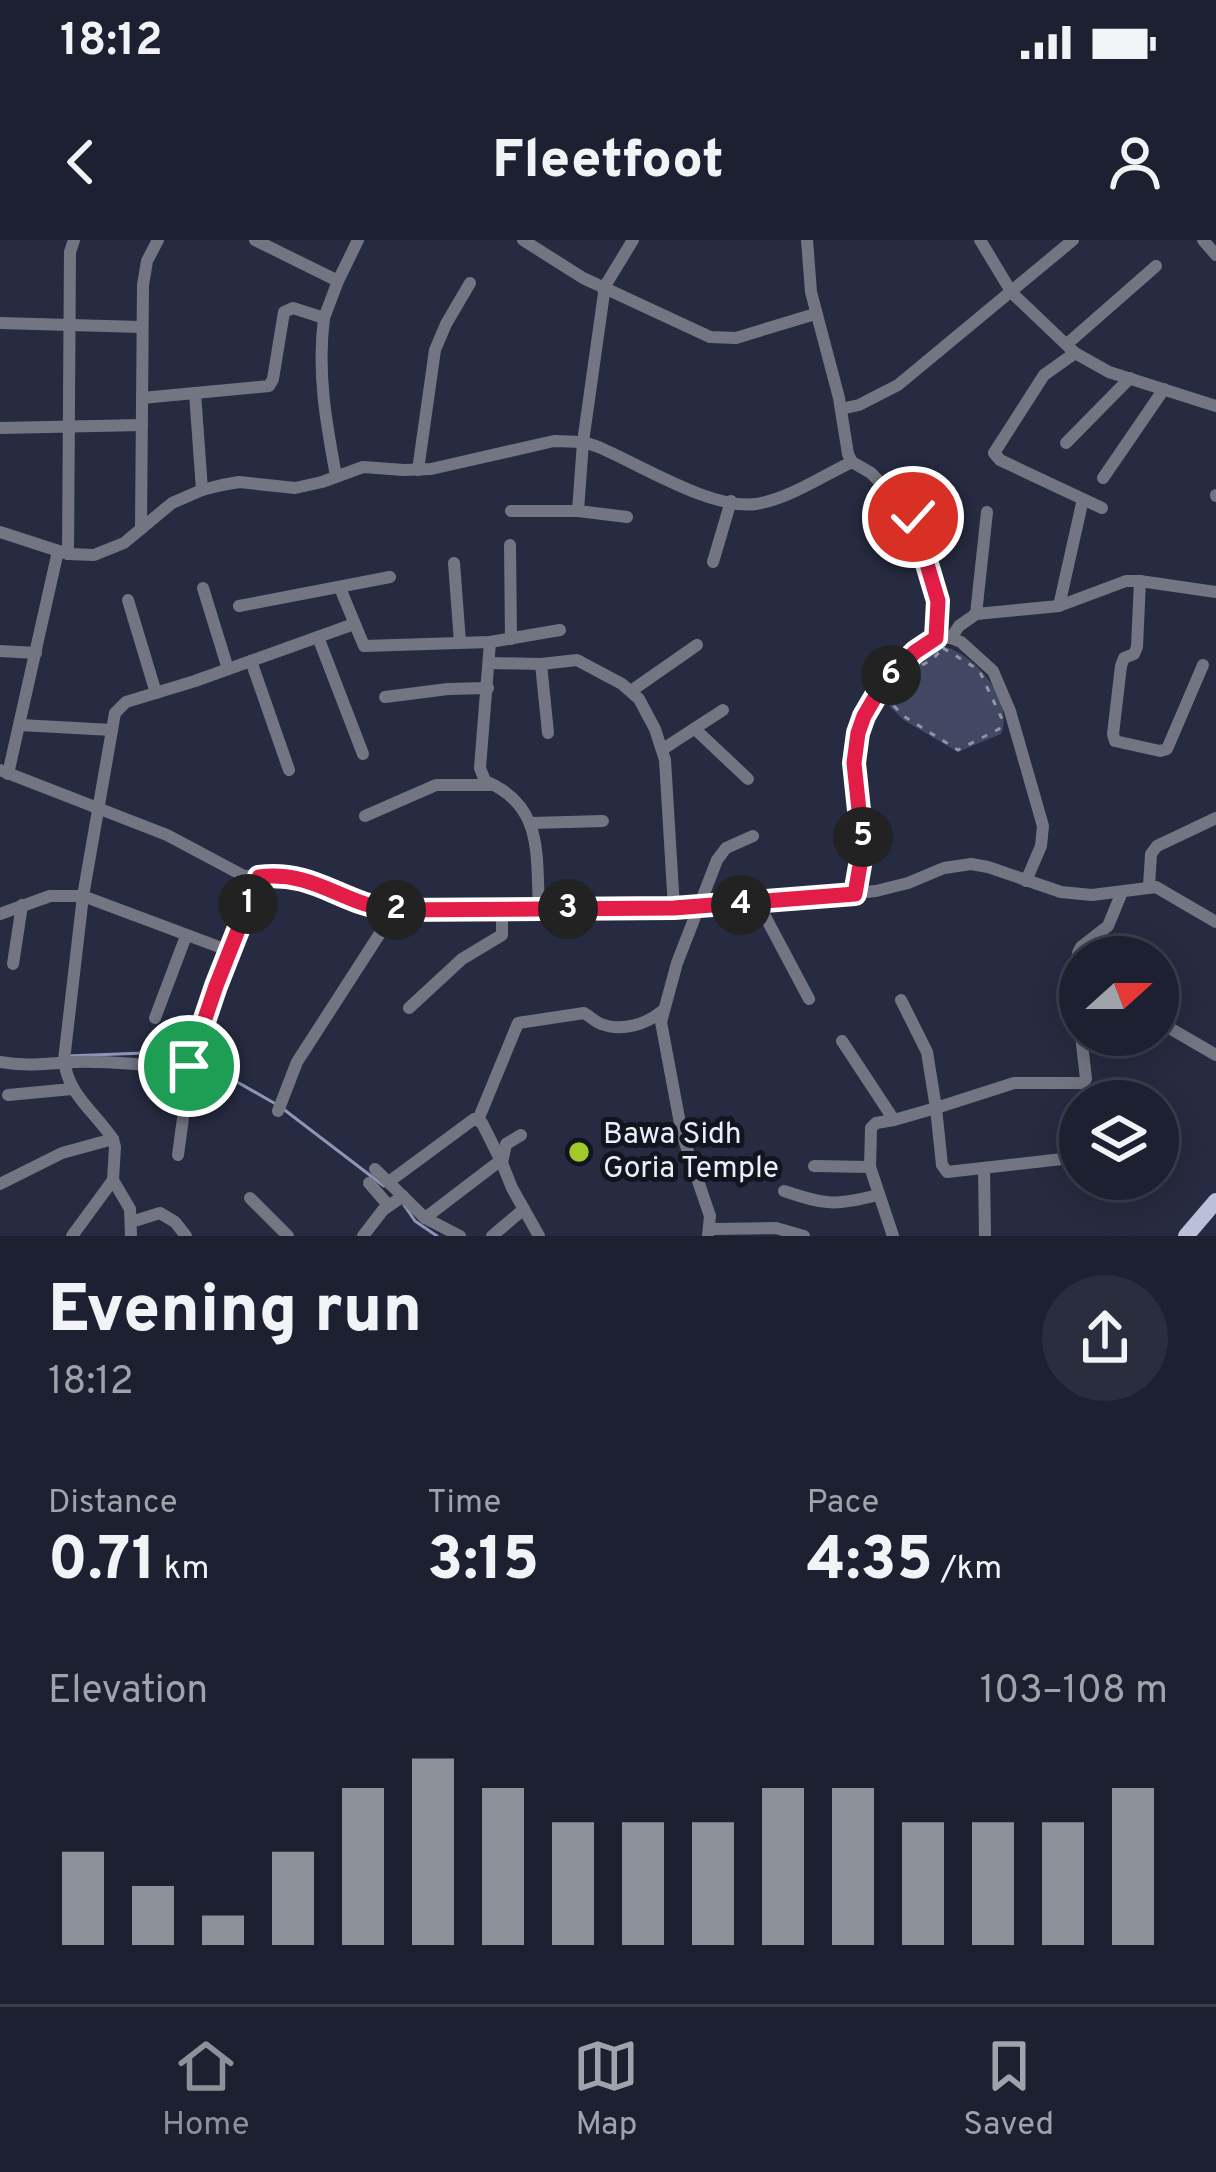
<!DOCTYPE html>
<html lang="en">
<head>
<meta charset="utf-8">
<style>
  body { margin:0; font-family:Overpass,sans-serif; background:#292d3d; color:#f1f3f6; height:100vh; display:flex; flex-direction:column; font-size:45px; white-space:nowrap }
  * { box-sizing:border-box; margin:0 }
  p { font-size:39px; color:#a0a3ab }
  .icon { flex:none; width:66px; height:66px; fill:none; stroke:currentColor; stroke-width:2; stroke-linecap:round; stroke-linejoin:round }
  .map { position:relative; height:996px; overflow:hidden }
  .sheet { display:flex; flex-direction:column; background:#1c2031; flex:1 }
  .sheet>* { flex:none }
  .needle { width:78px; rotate:69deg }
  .fabs { position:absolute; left:1059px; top:696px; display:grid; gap:24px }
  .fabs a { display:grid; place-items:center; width:120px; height:120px; border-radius:50%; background:#1c2031; box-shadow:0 6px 30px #0003,0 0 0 3px #3a3e4d; font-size:60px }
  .pin { position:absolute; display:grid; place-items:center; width:102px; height:102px; color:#fff; margin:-51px; border:6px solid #fff; border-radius:50%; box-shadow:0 3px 12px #0007 }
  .km { position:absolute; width:60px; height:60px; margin:-30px; border-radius:50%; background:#222; color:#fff; font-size:33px; line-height:60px; text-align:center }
  .round { display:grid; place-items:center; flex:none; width:126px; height:126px; border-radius:63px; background:#292d3d }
  .summary { display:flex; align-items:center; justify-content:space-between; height:204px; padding:0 48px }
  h1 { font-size:66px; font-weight:800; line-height:90px }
  .figures { display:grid; grid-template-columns:repeat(3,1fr); gap:18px; height:204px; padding:12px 48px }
  .figures div { display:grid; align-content:center }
  .figures b { font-size:60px; font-weight:800 }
  .figures small { font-size:33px; font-weight:400 }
  .figures p { font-size:33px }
  .chart { height:336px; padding:24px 48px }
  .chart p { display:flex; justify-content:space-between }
  .chart svg { width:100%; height:216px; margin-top:12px; stroke:#8c9099; stroke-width:6 }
  .status { display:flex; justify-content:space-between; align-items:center; height:84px; padding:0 60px; background:#1c2031; direction:ltr }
  .status svg { height:33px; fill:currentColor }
  header { display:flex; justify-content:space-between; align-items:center; height:156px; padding:0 48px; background:#1c2031; font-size:54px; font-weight:800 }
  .tabs { display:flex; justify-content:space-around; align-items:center; height:168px; border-top:3px solid #3a3e4d; background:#1c2031; font-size:33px; color:#a0a3ab }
  .tabs a { display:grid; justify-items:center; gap:6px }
  .tabs .active { color:#8c9099 }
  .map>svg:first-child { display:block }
  .green { fill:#424861 }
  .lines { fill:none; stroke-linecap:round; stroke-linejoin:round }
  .stream { stroke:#8e96b8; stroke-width:3 }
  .path { stroke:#9094a7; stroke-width:3; stroke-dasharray:6 9; stroke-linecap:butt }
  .minor { stroke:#737682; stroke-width:12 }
  .major { stroke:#bac0d8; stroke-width:16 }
  .route-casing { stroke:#fff; stroke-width:24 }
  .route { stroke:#e11d48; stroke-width:15 }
  .poi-dot { fill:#a1c929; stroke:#12141e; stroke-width:4.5 }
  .labels { text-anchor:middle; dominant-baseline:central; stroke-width:10; stroke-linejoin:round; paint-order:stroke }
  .poi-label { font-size:30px; fill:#eaeefd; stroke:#12141e; text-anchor:start }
</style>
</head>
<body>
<div class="status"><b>18:12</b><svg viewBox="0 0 49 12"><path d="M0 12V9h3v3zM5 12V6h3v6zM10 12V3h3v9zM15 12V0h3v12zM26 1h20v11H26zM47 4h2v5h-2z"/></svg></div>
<header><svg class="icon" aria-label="back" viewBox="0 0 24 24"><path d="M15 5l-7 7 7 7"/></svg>Fleetfoot<svg class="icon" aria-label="person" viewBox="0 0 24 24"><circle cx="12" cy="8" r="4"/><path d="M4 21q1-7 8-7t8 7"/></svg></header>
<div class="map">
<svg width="1216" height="996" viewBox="0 0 1216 996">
  <rect width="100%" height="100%" fill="#262b41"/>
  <path class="green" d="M940,406c33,4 75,56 61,88l-43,18 -53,-31 -15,-14 15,-37z"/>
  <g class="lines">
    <g class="stream">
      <path d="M67,816l77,-3 44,7"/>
      <path d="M197,824l21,7 56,32"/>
      <path d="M282,868l102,78"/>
      <path d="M404,965l11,16 22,15"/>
    </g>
    <path class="path" d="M943,408l36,22 23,49 -3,10 -41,21 -53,-33 -11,-11 6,-22 7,-10 9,-2 2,-5 14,-7z"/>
    <g class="minor">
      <path d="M255,0l83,41"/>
      <path d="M523,0l60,38 127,59 26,1 79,-24"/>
      <path d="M807,0l4,52 28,106 9,56 4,8 19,11 24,25 22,26 21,77 -2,37"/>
      <path d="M980,0l32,53 63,60 34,19 107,34"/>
      <path d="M1203,0l13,15"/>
      <path d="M324,78c-7,55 2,104 12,158"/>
      <path d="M0,83l141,4"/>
      <path d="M1067,104l89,-78"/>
      <path d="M1075,113l-31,22 -50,78 6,7 102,48"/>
      <path d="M195,153l7,97"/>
      <path d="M142,158l127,-12 4,-7 11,-67 9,-4 31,10 14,-37 20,-41"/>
      <path d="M841,169l18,-4 39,-20 175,-145"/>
      <path d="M0,188l142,-3"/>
      <path d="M1066,203l64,-65"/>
      <path d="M418,230l17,-120 11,-26 24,-41"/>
      <path d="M1103,238l61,-89"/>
      <path d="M1216,255v1"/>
      <path d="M511,271h67l49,6"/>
      <path d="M578,271l5,-69 22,-156 28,-46"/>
      <path d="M141,289l2,-244 4,-24 11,-21"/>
      <path d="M0,292l68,22 26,1 30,-12 48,-40 30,-13 20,-5 17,-3 56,6 27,-6 41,-15 41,3 27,-1 123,-28 29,1 13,4c42,17 114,64 160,58 33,-5 66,-28 96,-42"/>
      <path d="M510,305l1,94"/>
      <path d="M68,314l2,-302 4,-12"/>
      <path d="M713,322l18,-61"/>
      <path d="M454,323l6,79"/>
      <path d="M1140,341l-3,66 -3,7 -10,4 -3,8 -8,68 2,7 45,10 7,-2 36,-84"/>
      <path d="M203,348l25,81"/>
      <path d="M340,348l24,58 126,-4 70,-12"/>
      <path d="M128,360l28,93"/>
      <path d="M239,366l151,-29"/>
      <path d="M1059,366l24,-107"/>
      <path d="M976,374l11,-102"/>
      <path d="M318,397l45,117"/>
      <path d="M951,398l8,-12 17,-12 83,-8 67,-25h14l76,11"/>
      <path d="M490,402l-10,126 5,13c59,24 51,74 54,128"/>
      <path d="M0,411l36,2"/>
      <path d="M251,421l38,109"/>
      <path d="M490,423l51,1 36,-4 45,24 17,15 16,30 10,31 9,148"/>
      <path d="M541,424l7,69"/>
      <path d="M631,451l66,-46"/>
      <path d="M385,457l63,-8 40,-1"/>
      <path d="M20,485l92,5"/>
      <path d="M695,489l53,50"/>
      <path d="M663,509l60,-39"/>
      <path d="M0,530l167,65 77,41 40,-1 20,4 53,23 26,7h262l86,-4 145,-14 32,-8 36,-15 27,-4 17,3 73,25 31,3 64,-8 60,35"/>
      <path d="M8,534l50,-223"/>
      <path d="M365,576l71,-31h58"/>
      <path d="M531,583l72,-2"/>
      <path d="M1149,646l2,-32 6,-8 59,-28"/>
      <path d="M855,654c14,-55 0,-80 -2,-133 -1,-50 41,-98 80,-123h18l10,4 32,29 17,40 33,115 -2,20 -15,35"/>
      <path d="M758,663l51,96"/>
      <path d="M0,674l50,-18h33l147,55"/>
      <path d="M13,724l9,-59"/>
      <path d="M409,768l53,-49 40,-24v-26"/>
      <path d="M155,778l31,-82"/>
      <path d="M1166,786l50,29"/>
      <path d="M1080,790l-2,-77 3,-6 27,-21 14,-34"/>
      <path d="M842,801l52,79 42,-12 -9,-56 -26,-52"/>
      <path d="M0,822c26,5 49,1 75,0 38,-1 76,3 114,8"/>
      <path d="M8,855l64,-6"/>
      <path d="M278,871l19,-49 98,-152"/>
      <path d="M478,880l40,-97 66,-10c6,3 11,9 17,11 21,8 46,0 61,-13"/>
      <path d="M521,895l-15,9 -4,19 10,25 27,48"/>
      <path d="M178,915l13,-96 68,-182"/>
      <path d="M1080,917l-133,15 -5,-7 -6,-57 78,-25h68l4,-4 -5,-44"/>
      <path d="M814,926l56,1 23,69"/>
      <path d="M870,927l1,-39 5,-5 18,-3"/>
      <path d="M375,929l50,49 35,18"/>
      <path d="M984,930l1,66"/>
      <path d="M390,941l84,-62 8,4 20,40"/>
      <path d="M369,943l19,22"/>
      <path d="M0,944l62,-31 51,-14"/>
      <path d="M784,951c42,14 50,15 94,4"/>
      <path d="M250,958l38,38"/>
      <path d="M425,978l76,-58"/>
      <path d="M131,982l29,-9 15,9 11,14"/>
      <path d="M711,989l65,-1 28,8"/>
      <path d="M72,996l41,-56"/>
      <path d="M131,996l-1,-27 -17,-29 2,-33 -2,-8c-19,-28 -45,-44 -49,-79l19,-164 32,-183 11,-11 69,-21 159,-57"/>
      <path d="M363,996l20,-26 20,-14"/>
      <path d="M492,996l32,-27"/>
      <path d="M708,996l2,-20 -28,-82 -21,-112 16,-59 40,-103 9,-12 27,-12"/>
    </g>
    <path class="major" d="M1186,996l30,-35"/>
  </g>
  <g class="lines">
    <defs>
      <path id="route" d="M189,826l27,-80 43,-109c57,-7 84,29 136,33l279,-2 181,-14 8,-46 -9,-85 4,-30 6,-17 20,-34 31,-30 21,-14 2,-37 -25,-84"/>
    </defs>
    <use href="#route" class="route-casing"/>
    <use href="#route" class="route"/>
  </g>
  <circle class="poi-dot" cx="579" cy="912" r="12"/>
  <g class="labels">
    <g class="poi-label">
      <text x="603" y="895">Bawa Sidh<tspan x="603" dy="34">Goria Temple</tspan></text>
    </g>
  </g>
</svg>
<div class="fabs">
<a><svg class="needle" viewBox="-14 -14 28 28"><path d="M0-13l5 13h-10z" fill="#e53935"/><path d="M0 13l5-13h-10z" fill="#a0a3ab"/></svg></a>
<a><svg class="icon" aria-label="layers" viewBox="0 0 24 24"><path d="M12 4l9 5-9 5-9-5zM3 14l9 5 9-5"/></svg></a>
</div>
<div class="pin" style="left:189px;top:826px;background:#1e9e55"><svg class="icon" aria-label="arrive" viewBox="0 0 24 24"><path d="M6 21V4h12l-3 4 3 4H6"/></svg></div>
<div class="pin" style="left:913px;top:277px;background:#d93025"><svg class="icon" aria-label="check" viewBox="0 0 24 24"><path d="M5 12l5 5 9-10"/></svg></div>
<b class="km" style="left:248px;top:664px">1</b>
<b class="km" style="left:396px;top:670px">2</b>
<b class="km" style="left:568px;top:669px">3</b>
<b class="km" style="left:741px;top:665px">4</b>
<b class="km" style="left:863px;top:597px">5</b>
<b class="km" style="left:891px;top:435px">6</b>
</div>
<section class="sheet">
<div class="summary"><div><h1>Evening run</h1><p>18:12</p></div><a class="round"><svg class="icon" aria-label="share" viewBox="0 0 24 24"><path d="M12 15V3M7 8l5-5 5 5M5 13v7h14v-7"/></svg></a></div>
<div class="figures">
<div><p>Distance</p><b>0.71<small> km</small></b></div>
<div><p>Time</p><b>3:15</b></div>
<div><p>Pace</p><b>4:35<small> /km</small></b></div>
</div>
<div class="chart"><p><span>Elevation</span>103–108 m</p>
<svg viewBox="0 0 160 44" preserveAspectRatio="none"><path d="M5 44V25M15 44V32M25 44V38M35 44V25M45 44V12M55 44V6M65 44V12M75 44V19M85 44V19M95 44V19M105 44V12M115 44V12M125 44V19M135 44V19M145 44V19M155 44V12"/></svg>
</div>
</section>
<nav class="tabs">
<a class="active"><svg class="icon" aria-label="home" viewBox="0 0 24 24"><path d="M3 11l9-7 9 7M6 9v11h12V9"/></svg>Home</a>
<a><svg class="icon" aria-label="map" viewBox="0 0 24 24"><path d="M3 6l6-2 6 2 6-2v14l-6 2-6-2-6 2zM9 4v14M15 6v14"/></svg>Map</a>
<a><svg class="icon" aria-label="saved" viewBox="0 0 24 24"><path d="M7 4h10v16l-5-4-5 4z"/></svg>Saved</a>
</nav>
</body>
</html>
